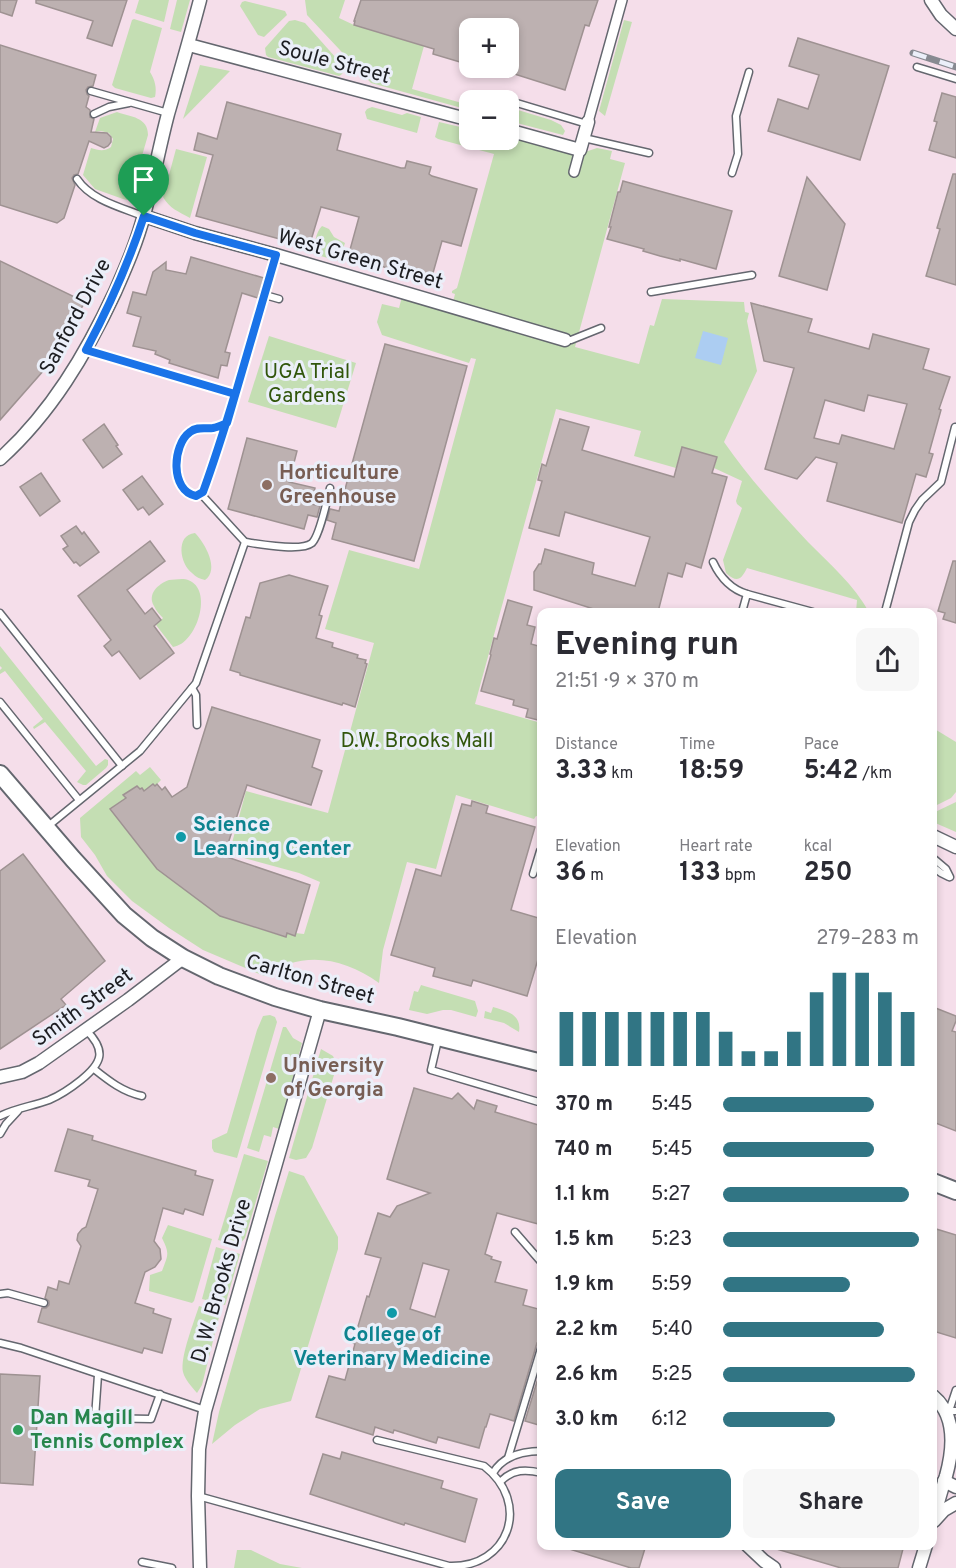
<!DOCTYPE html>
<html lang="en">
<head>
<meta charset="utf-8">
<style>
  body { margin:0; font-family:Overpass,sans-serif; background:#f7f7f7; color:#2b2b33; height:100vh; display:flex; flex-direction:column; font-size:22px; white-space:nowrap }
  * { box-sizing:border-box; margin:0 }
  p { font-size:20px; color:#7c7c81 }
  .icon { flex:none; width:33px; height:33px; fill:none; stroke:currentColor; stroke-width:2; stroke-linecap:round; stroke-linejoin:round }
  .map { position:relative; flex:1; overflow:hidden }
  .drawer { position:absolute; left:537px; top:608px; width:400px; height:942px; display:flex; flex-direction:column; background:#fff; border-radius:12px; box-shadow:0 3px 9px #0003 }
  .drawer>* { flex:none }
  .fabs { position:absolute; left:459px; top:18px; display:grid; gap:12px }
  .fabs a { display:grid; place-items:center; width:60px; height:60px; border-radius:12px; background:#fff; box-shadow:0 3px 9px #0003; font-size:30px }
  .pin { position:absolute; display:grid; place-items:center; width:51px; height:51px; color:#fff; margin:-62px -26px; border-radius:50% 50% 50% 0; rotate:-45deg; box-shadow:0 0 6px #0007 }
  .pin .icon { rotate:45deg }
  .round { display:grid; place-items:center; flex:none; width:63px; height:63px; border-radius:12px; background:#f7f7f7 }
  .head { display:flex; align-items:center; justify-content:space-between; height:102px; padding:0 18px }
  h1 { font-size:33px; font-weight:700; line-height:45px }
  .metrics { display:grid; grid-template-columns:repeat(3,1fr); gap:9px; height:102px; padding:6px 18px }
  .metrics div { display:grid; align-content:center }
  .metrics b { font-size:26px; font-weight:700 }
  .metrics small { font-size:16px; font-weight:400 }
  .metrics p { font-size:16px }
  .chart { height:168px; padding:12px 18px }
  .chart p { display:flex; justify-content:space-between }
  .chart svg { width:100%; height:108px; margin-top:6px; stroke:#317584; stroke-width:6 }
  .primary-button { display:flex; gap:12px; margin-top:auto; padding:12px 18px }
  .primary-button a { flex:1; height:69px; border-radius:12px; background:#317584; color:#fff; font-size:24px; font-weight:700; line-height:69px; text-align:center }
  .primary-button a+a { background:#f7f7f7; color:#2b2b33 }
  ul { padding:0 18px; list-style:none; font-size:20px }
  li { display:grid; grid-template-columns:96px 72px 1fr; align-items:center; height:45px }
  li i { height:15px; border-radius:8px; background:#317584 }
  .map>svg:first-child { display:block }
  .education { fill:#f5deea; fill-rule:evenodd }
  .green { fill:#c4deb3 }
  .water { fill:#accdf2 }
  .building { fill:#bdb1b1; stroke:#9e9292; stroke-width:1.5; fill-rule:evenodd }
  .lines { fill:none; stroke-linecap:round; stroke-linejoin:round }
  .service-casing { stroke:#64676f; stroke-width:9 }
  .pedestrian-casing { stroke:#64676f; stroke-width:12 }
  .minor-casing { stroke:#64676f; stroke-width:15 }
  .tertiary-casing { stroke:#64676f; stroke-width:20 }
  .service { stroke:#fff; stroke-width:6 }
  .pedestrian { stroke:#fff; stroke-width:9 }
  .minor { stroke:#fff; stroke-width:12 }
  .tertiary { stroke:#fff; stroke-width:16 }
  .rail-casing { stroke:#878a91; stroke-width:7 }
  .rail { stroke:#ebeff9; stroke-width:4.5; stroke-dasharray:14; stroke-linecap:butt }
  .route-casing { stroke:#fff; stroke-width:12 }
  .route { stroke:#1a73e8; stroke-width:8 }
  .education-dot { fill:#8d6e63; stroke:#ebeff9; stroke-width:2 }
  .culture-dot { fill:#0f9aa8; stroke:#ebeff9; stroke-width:2 }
  .leisure-dot { fill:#2e9e5b; stroke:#ebeff9; stroke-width:2 }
  .labels { text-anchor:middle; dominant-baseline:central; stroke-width:6; stroke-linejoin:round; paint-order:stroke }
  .street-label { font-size:21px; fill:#1c1d21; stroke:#ebeff9 }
  .park-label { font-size:21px; fill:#31560b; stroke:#ebeff9 }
  .education-label { font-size:21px; font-weight:bold; fill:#785e54; stroke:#ebeff9; text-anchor:start }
  .culture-label { font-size:21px; font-weight:bold; fill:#0d838f; stroke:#ebeff9; text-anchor:start }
  .leisure-label { font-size:21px; font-weight:bold; fill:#27864d; stroke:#ebeff9; text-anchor:start }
</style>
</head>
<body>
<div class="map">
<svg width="956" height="1568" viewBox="0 0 956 1568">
  <rect width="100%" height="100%" fill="#ebeff9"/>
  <path class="education" d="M0,0h956v1568h-956zM470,28h38v40h-38zM470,100h38v40h-38zM542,612h391v933h-391z"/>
  <g class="green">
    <path d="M139,0h30l-5,22 -29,-9z"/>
    <path d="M177,0h13l-9,32 -11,-3z"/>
    <path d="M305,0h40l-6,18 15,7 70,21 -12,43 57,16v5l-98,-27 -64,-68z"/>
    <path d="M245,1l40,10 2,4 -23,22 -6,-2 -18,-29 2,-4z"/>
    <path d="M134,19l28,9 -12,44c5,8 7,16 5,25l-4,1 -36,-10 -3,-3 20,-65z"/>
    <path d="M295,20l10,3 39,44 1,3 -4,5 -2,1 -71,-19 -2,-2 -1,-7 24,-27z"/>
    <path d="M624,20l8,2 -27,94 -6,-5z"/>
    <path d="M200,65l30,6 -47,48z"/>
    <path d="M372,107l30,8 5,-2 14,4 -4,16 -50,-14 -2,-7 2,-3z"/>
    <path d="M508,107l43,13 10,5 4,6 -2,4 -54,-14z"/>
    <path d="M117,112c14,5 31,5 31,23l-17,59 -4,6 -4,-1 -28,-10 -12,-14 8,-27c7,2 13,4 20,-1l2,-8 -4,-6 -8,-2 -6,1 5,-14z"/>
    <path d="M439,122l30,7 1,11h38l1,-8 76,20 12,-4 15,3 -2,8 15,4 -50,184 64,17 11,-39 4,1 8,-27 82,3 1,10 4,1 -2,8 10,50 -33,71c25,36 54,68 84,100 22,22 46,43 61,70h-13l1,-12 -110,-32c-6,12 -10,15 -21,5l-3,-13 19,-52 -5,-4 -1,-3 6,-20 -28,-13 3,-10 -35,-11 -6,21 -42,-12 7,-25 -85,-22 -81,295 66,19 1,86 -3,8 -3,-1 -2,3 -78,-24 -20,74 -29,-7 -24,88 -4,33c-36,-26 -77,-33 -115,-7l-61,-26 -34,-22 -37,-27 -25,-25 -12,-21 -14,-18 -1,-19 56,-47 4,4 10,-8 11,13 -6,6 -2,-2 -9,7 -2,-3 -2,1 -4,-3 -12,10 96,120 65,21 2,-4 7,3 1,-3 9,1 16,-52 -21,-9 -70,-19 17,-63 82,22 46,-170 -49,-14 24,-79 70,19 57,-210 -5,-1 -2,5 -87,-28 -5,-13 5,-18 17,4 5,-19 49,13 2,-8 -3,-1v-2l5,-3 37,-134 -56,-15 -3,-2z"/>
    <path d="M176,149l31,8 -17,61c-11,-6 -21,-10 -27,-21z"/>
    <path d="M322,226l7,3 5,8 11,6 -6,18 -26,-7c2,-9 2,-21 9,-28z"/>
    <path d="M269,336l87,27 -20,65 -88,-26z"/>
    <path d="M195,533c10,10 25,37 10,47 -5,-1 -9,-3 -13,-7 -12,-9 -17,-38 3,-40z"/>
    <path d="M169,580c5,0 14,-2 19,0 26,9 9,64 -15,67l-17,-22 7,-7c-3,-3 -7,-7 -9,-12 -7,-12 4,-22 15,-26z"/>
    <path d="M0,646l96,120 9,-7 3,1v5l-2,3 -20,17h-3l-6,-3 9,-11 -41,-49 -11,7 -1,-2 10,-8 -38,-48 -5,3v-4l2,-2 -2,-2z"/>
    <path d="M933,728l23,14v50l-5,6 -18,9z"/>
    <path d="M956,802v30l-23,-10v-9z"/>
    <path d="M421,985l54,16 3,10 -2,6 -25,-7h-8l-16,4 -18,-4 5,-19 4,1z"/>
    <path d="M493,1007c13,4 29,7 26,25l-15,-9 -20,-5 1,-7 6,2z"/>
    <path d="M270,1015l5,2 2,5 -40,136 -23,-6 -2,-4v-8l15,-7 30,-103 6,-14z"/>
    <path d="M283,1027h3l7,11 9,5 -23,86 -6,-2 -2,10 -7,-2 -5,17 -12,-4z"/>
    <path d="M321,1049l12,7 4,9 -25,83 -6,10 -10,2 -7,-2z"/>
    <path d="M244,1154l24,7 -23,77 -6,7 -21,-5z"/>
    <path d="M289,1171l15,5 34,61v12l-47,152 -31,8 -25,16 -23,19 7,-32 56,-196z"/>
    <path d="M168,1225l44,14 -18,62 -2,2 -43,-12 1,-16 12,-4c6,-16 8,-17 0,-33z"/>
    <path d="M216,1247l24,7 -15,51 -23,-6z"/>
    <path d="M199,1306l21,7 -18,72 -5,8c-5,-6 -12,-13 -14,-21 -3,-15 11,-50 16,-66z"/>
    <path d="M237,1550h14l29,14 22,4h-68z"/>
  </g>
  <path class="water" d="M703,331l25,7 -7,27 -26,-7z"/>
  <g class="building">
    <path d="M0,0h17l-5,16 -12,-4z"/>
    <path d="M36,0h91l-15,46 -25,-8 6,-17 -57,-18z"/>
    <path d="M361,0h237l-9,26 -4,-1 -20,65 -57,-18v-44h-38v37l-37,-11 1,-5 -80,-24 1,-4h-1z"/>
    <path d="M798,38l91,28 -29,94 -92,-29 10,-32 30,10 11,-34 -30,-9z"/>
    <path d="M0,45l96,30 -3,11 -5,1 -2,3 1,4 2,2 -3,11 4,3v7l4,2 -3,13 16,1 4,4v5l-3,4 -4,2 -15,-7 -11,33 -4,1 -2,3 3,7 -11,33 -7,5 -57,-18z"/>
    <path d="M942,93l14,4v61l-27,-8 8,-28 -3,-1z"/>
    <path d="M227,102l114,32 -4,16 64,18h4l2,-7 24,6 -2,7 3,2 45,13 -16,57 -19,-5 -11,39 -83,-23 11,-40 -38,-10 -12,40 -113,-31 17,-61 -19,-5 4,-17 19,6z"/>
    <path d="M953,174h3v111l-30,-9 14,-47 -3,-1z"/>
    <path d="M807,177l38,47 -18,66 -48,-14z"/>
    <path d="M623,181l109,30 -16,58 -36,-10v2l-20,-5 -17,-5 1,-2 -37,-10 4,-12h-2l9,-35h2z"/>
    <path d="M191,257l73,21 -6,20 -16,-5 -17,59 5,1 -3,13 -6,-1 -3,13 -49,-15 1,-3 -15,-6 1,-3 -23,-5 8,-29 -14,-4 6,-21 13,3 7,-23 13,-10v8l20,4z"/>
    <path d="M0,261l85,41 -41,68 -44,50z"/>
    <path d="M751,303l61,16 -4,13 61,17 4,-15 56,15 -6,20 27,8 -11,32 2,1 -12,43 4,1 -7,23 -10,-3 -14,49 -75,-22 10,-38 -21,-6 -19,22 -32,-10 29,-101 -30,-7zM868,395l39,9 -13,45 -52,-14 -3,9 -25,-6 11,-38 39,11z"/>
    <path d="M385,344l82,22 -53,195 -82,-22 4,-16 -9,-3 3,-11 9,2z"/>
    <path d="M560,419l29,8 -7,23 92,27 8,-30 35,10 -5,16 15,4 -26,91 -15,-5 -4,14 -14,-4 -10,39h-55l-69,-22v-18l5,-8h2l4,-15 49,14 -2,11 43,12 15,-49 -85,-25 -6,24 -30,-8 13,-47 -4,-1 4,-16 4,2z"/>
    <path d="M104,424l14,21 -2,1 6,8 -19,14 -20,-28z"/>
    <path d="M247,438l50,13 -8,31 26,6 -4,16 9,2 -3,11 -9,-2 -4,14 -76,-20z"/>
    <path d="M41,473l19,28 -20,15 -20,-29z"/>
    <path d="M142,476l21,28 -14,11 -6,-8 -5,3 -15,-20z"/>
    <path d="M76,526l6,8 2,-2 15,20 -19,14 -4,-4 -2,1 -11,-14 5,-3 -7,-10z"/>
    <path d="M150,541l15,20 -38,29 18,24 7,-6 9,12 -7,6 20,27 -34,26 -21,-28 -7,5 -8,-10 7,-6 -33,-44z"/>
    <path d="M953,561h3v62l-13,-4 2,-6 -7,-2z"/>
    <path d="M289,575l39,11 -9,29 3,1 -6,22 17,5 -1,4 26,8 -1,3 9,2 -1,3 2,1 -12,43 -12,-4 -1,2 -102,-30v-2l-10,-3 16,-53 4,1 10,-35z"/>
    <path d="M508,600l24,7 -5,18 8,2 -4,17 11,3v74l-16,-4 2,-8 -15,-4 1,-5 -33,-9 10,-36 -1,-1 4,-16 3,1z"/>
    <path d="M212,707l108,33 -8,27 10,4 -11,34 -64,-20 -23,71 86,29 -15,51 -8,-3 -1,4 -66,-21 -63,-47 -47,-60 16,-11 -3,-3 14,-9 3,3 2,-1 2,3 9,-7 2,2 2,-2 5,6 3,-3 7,10 15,-10z"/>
    <path d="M472,801l16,5 -2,7 49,14 -24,83 31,9v27l-15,50 -54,-16 -2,6 -38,-10 2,-8 -44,-13 25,-86 25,7 21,-72 9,2z"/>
    <path d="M23,854l82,107 -44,38 5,6 -66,44v-178z"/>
    <path d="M933,1007l23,9v5l-4,10 4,1v99l-23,-9z"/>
    <path d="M414,1088l38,11 6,-6 16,16 3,-9 20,6 -2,6 47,14v99l-45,-12 -12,41 7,3 -1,2 10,3 -6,20 32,8 -4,15 19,5v25l-2,5 -3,3 -23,78 -24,-7 -4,13h-1l-6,21 -41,-11 -2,6 -42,-13 -1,3 -18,-6 -2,8 -57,-18 13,-41 16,4 10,-36 -2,-1 14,-47 2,1 12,-39 -16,-4 13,-41 12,4 7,-11 33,-13 -43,-14zM423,1263l26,7 -14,47 -25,-8z"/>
    <path d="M68,1129l25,7 -1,4 104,31 -1,4 18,5 -10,35 -18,-6 -2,5 -20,-6 -9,33 6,8 1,10 -6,8 -10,5 -10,31 19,6 -1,4 18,6 -9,34 -18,-5 -2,5 -104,-31 4,-14h4l3,-3v-4l-4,-3 3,-11 9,3 2,-9 10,3 12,-38 -4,-6 1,-6 4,-5 4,-2 12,-38 -10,-3 2,-6 -35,-9z"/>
    <path d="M933,1228l23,7v103l-23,-7z"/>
    <path d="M542,1365v61l-17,-5z"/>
    <path d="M0,1374l40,2 -7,109 -33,-2z"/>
    <path d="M342,1452l101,29 -2,7 36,11 -12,43 -60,-19 -1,2 -94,-31 13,-40 17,5z"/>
    <path d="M566,1545h80l-7,23h-8l-65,-20z"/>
    <path d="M773,1545h131l-6,23h-57l-68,-20z"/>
  </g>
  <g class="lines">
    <defs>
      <g id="service">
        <path d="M917,67l39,12"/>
        <path d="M91,91l77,22"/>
        <path d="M490,95l97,29"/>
        <path d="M94,114l15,-7 20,-4"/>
        <path d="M584,138l65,15"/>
        <path d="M732,173l6,-19 -2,-38 13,-44"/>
        <path d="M77,179c14,21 43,28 66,37"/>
        <path d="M651,292l101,-17"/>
        <path d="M265,295l14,4"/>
        <path d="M565,340h6l30,-12"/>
        <path d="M86,350l149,44"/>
        <path d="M227,423c-5,1 -9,4 -14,5 -8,1 -16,-2 -23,4 -18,13 -20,59 6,64l7,-4 24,-69 49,-168"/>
        <path d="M245,542c14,2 56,10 67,1 8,-8 15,-43 18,-55"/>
        <path d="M713,562c7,15 17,27 34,32"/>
        <path d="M742,612l5,-18 66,18"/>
        <path d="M885,612l24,-90 6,-12 7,-10 19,-18 14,-55"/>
        <path d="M0,613l122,153"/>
        <path d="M192,688l4,7 1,30"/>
        <path d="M0,702l79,98"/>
        <path d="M47,827l93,-76 56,-68 49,-141 -44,-48"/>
        <path d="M933,858l13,11 4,8"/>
        <path d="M933,867l8,6 8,4"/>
        <path d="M533,874l7,-23"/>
        <path d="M438,1040l-7,30 111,33"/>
        <path d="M94,1069c15,12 29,23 48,27"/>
        <path d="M0,1116c16,-8 33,-10 49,-16 12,-5 22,-12 32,-20 21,-17 26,-29 5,-50"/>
        <path d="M0,1134l6,-10 12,-13"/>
        <path d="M515,1232l27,31"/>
        <path d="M0,1294l8,-1 36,10"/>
        <path d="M0,1343l21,5 184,62"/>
        <path d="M98,1375l-3,43 56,1 9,-25"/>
        <path d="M956,1390l-7,21h7"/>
        <path d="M508,1458l34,-113"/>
        <path d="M493,1473c10,-17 30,-22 49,-22"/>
        <path d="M501,1481c12,-12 25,-12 41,-8"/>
        <path d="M198,1496l251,70c60,2 83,-63 35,-100l-107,-26"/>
        <path d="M142,1562l30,6"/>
      </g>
      <g id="pedestrian">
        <path d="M588,122l34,-122"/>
        <path d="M574,172l6,-22"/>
      </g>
      <g id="minor">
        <path d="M931,0l10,15 15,14"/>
        <path d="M189,45l281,75"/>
        <path d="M508,130l72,20 8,-28"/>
        <path d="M144,216l51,17 81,22 289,85"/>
        <path d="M0,459c51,-46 86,-105 115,-167 11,-25 22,-50 29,-77 9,-33 15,-67 24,-101 11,-38 22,-76 32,-114"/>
        <path d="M933,836l23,11"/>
        <path d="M0,1077l22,-5 17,-9 89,-63 55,-42"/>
        <path d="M933,1396c23,19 21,51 13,80 -5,15 -9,30 -13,45"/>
        <path d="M944,1481l12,6"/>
        <path d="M934,1521l10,-11 12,-7"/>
        <path d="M747,1545l17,16 10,7"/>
        <path d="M200,1568l-2,-72 1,-47 6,-38 115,-401"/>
        <path d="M919,1568l7,-23"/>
      </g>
      <g id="tertiary">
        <path d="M0,774l73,85 51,56 28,23 31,20 36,18 56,21 45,13 78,17 144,36"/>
        <path d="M933,1182l23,9"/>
      </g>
    </defs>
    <use href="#service" class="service-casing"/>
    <use href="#pedestrian" class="pedestrian-casing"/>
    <use href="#minor" class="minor-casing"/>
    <use href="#tertiary" class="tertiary-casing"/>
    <use href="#service" class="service"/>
    <use href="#pedestrian" class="pedestrian"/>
    <use href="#minor" class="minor"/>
    <use href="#tertiary" class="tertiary"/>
    <defs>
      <path id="rail" d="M913,53l43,14"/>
    </defs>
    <use href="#rail" class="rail-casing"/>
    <use href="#rail" class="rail"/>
  </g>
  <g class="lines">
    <defs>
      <path id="route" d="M144,216c-15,46 -35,91 -58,134l149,44c-10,33 -20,65 -32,98l-7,4c-26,-5 -24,-51 -6,-64 7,-6 15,-3 23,-4 5,-1 9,-3 14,-5l49,-168 -81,-22 -51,-17"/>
    </defs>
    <use href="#route" class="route-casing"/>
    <use href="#route" class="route"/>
  </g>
  <g class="education-dot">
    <circle cx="267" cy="485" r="6"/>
    <circle cx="271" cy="1078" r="6"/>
  </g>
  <g class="culture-dot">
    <circle cx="181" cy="837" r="6"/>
    <circle cx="392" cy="1313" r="6"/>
  </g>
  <circle class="leisure-dot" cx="18" cy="1430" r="6"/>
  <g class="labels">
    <g class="street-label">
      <text transform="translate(334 63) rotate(15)">Soule Street</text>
      <text transform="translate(360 260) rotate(16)">West Green Street</text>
      <text transform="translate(76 317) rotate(-62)">Sanford Drive</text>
      <text transform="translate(310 980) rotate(16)">Carlton Street</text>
      <text transform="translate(83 1008) rotate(-36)">Smith Street</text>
      <text transform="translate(222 1281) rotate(-74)">D. W. Brooks Drive</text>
    </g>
    <g class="park-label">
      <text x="307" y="372">UGA Trial<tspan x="307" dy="24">Gardens</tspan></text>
      <text x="417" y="741">D.W. Brooks Mall</text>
    </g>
    <g class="education-label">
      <text x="279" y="473">Horticulture<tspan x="279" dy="24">Greenhouse</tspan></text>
      <text x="283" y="1066">University<tspan x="283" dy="24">of Georgia</tspan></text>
    </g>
    <g class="culture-label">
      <text x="193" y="825">Science<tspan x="193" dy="24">Learning Center</tspan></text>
      <text x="392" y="1335" text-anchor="middle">College of<tspan x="392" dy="24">Veterinary Medicine</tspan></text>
    </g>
    <g class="leisure-label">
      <text x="30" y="1418">Dan Magill<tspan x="30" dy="24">Tennis Complex</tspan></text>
    </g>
  </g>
</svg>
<div class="fabs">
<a>+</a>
<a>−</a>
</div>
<div class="pin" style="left:144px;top:216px;background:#1e9e55"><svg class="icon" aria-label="arrive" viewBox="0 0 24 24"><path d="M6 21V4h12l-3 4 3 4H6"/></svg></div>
<section class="drawer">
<div class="head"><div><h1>Evening run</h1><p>21:51 · 9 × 370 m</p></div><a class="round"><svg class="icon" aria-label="share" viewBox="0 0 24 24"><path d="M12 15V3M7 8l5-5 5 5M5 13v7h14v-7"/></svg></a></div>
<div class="metrics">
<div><p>Distance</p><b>3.33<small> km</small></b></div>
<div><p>Time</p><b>18:59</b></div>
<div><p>Pace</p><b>5:42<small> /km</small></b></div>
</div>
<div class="metrics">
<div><p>Elevation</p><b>36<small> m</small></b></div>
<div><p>Heart rate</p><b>133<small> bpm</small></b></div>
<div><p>kcal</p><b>250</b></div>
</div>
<div class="chart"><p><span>Elevation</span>279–283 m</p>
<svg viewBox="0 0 160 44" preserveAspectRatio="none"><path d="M5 44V22M15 44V22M25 44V22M35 44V22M45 44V22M55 44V22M65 44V22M75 44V30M85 44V38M95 44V38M105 44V30M115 44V14M125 44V6M135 44V6M145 44V14M155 44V22"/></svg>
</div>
<ul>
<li><b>370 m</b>5:45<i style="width:77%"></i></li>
<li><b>740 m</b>5:45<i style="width:77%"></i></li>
<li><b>1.1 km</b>5:27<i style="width:95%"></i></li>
<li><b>1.5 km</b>5:23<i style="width:100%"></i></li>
<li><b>1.9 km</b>5:59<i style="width:65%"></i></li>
<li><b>2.2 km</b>5:40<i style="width:82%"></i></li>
<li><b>2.6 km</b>5:25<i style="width:98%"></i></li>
<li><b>3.0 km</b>6:12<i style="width:57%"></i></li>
</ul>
<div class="primary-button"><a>Save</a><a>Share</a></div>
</section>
</div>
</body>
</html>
